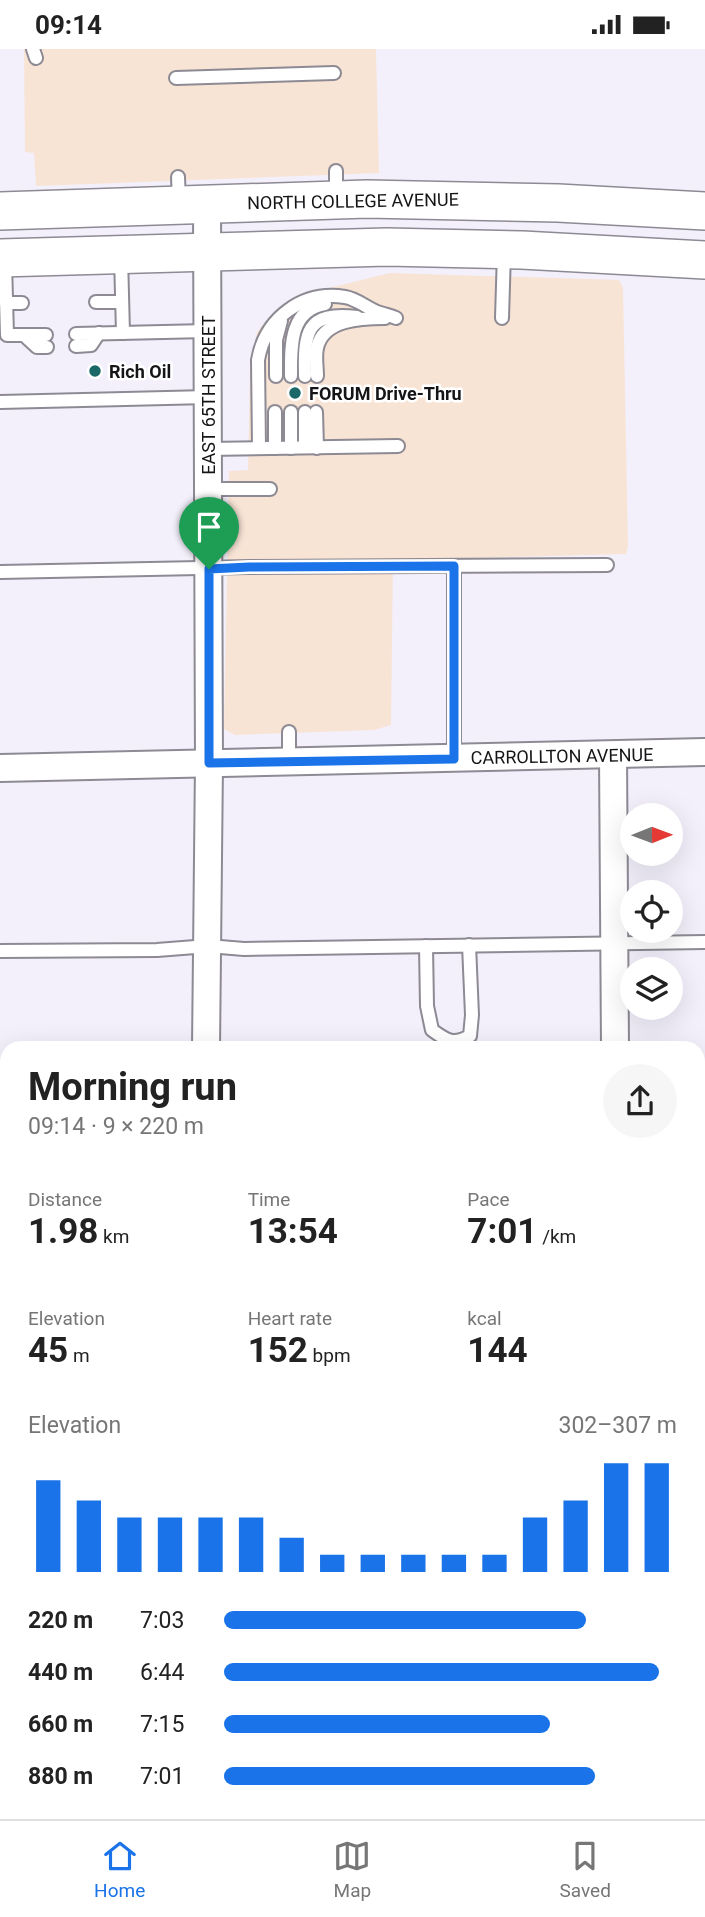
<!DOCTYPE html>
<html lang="en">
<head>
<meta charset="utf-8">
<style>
  body { margin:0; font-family:Roboto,sans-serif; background:#f6f6f6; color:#222; height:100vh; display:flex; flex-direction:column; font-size:26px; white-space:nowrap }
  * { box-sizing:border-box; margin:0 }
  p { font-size:23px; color:#767676 }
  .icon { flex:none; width:38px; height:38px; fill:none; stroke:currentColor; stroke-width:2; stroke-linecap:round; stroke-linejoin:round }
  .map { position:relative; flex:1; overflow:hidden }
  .panel { position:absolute; left:0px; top:992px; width:705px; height:779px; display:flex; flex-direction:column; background:#fff; border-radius:21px 21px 0 0; box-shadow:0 7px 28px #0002 }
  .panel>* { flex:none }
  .needle { width:46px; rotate:89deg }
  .fabs { position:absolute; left:620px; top:754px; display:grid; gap:14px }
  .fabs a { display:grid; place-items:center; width:63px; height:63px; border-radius:50%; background:#fff; box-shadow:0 7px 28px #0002; font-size:35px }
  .pin { position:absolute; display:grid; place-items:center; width:60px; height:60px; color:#fff; margin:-72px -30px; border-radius:50% 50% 50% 0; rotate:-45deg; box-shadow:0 0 7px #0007 }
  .pin .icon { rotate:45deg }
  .round { display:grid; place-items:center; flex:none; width:74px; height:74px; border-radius:37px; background:#f6f6f6 }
  .overview { display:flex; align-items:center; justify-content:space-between; height:119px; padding:0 28px }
  h1 { font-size:38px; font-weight:700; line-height:52px }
  .stats { display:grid; grid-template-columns:repeat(3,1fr); gap:10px; height:119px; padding:7px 28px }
  .stats div { display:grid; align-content:center }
  .stats b { font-size:35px; font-weight:700 }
  .stats small { font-size:19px; font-weight:400 }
  .stats p { font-size:19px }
  .chart { height:196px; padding:14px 28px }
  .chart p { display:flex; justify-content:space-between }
  .chart svg { width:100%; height:126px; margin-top:7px; stroke:#1a73e8; stroke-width:6 }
  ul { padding:0 28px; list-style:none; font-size:23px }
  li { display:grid; grid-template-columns:112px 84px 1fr; align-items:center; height:52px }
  li i { height:18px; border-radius:9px; background:#1a73e8 }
  .status { display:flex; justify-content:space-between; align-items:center; height:49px; padding:0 35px; background:#fff; direction:ltr }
  .status svg { height:19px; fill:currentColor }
  .dock { display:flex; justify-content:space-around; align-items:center; height:98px; border-top:2px solid #e0e0e0; background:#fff; font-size:19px; color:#767676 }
  .dock a { display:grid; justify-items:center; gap:4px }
  .dock .current { color:#1a73e8 }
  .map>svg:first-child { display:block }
  .commercial { fill:#f8e4d5 }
  .green { fill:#b5c5a2 }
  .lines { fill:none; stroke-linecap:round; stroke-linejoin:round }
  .service-casing { stroke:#8d8a94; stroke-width:16 }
  .minor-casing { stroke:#8d8a94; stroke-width:30 }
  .secondary-casing { stroke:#8d8a94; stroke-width:40 }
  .service { stroke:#fff; stroke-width:12 }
  .minor { stroke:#fff; stroke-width:26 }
  .secondary { stroke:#fff; stroke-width:37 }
  .route-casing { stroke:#fff; stroke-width:14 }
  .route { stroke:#1a73e8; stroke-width:9 }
  .poi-dot { fill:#1a6867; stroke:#fff; stroke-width:2.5 }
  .labels { text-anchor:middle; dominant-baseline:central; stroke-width:5; stroke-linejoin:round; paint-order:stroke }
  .street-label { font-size:18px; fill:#151417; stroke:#fff }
  .poi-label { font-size:18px; font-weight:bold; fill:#151417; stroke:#fff; text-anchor:start }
</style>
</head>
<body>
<div class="status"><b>09:14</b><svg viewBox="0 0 49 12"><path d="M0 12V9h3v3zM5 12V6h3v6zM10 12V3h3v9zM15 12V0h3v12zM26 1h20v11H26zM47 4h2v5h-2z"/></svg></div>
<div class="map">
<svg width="705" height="1770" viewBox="0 0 705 1770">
  <rect width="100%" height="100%" fill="#f3f0fb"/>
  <g class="commercial">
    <path d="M24,0h352l3,124 -343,13 -2,-33 -9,-1z"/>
    <path d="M390,224l229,7 4,8 5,258 -2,8 -233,6 -2,165 -17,5 -139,5 -11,-6 5,-258 19,-1 2,-100 7,-38 15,-18 29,-19z"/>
  </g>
  <path class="green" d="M7,1581v35h-7v-34z"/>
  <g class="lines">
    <defs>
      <g id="service">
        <path d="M33,0l3,9"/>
        <path d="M176,29l158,-5"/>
        <path d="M336,122v28"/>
        <path d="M178,128l1,24"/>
        <path d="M121,207l2,77"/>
        <path d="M5,213l2,73h39"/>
        <path d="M96,253h26"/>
        <path d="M6,254h16"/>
        <path d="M502,269l2,-66"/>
        <path d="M76,285l131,-3"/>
        <path d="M24,286l13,12h10"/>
        <path d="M76,297l15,-1 8,-12"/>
        <path d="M276,327v-36l5,-19"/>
        <path d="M291,327c0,-29 -2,-66 34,-72"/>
        <path d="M305,327c-1,-44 1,-65 52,-59"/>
        <path d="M317,327c0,-9 -2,-19 0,-28 6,-29 45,-30 68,-30"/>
        <path d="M0,353l208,-5"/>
        <path d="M291,363v36"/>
        <path d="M305,363v35"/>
        <path d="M316,363l1,36"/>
        <path d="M259,399l-1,-88c7,-41 44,-70 87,-63 12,2 20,10 30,14 7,3 14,4 21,7"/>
        <path d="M275,399v-36"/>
        <path d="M208,400l190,-3"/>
        <path d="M208,440h62"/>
        <path d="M454,517v193"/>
        <path d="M0,523l249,-5 358,-2"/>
        <path d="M289,712v-29"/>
        <path d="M426,897l1,60 5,24c15,11 21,15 38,6l2,-21 -3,-70"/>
        <path d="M0,902l157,-1 51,-4 36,3 461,-7"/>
        <path d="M0,1289h7"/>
      </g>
      <g id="minor">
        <path d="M613,706l2,293"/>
        <path d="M0,719l705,-16"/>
        <path d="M206,999l3,-285 -2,-559"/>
        <path d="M698,1083h7"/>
        <path d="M0,1101h7"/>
        <path d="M698,1480h7"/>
        <path d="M0,1491h7"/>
        <path d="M205,1770v-6"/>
      </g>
      <g id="secondary">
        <path d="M0,162l367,-12 191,4 147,8"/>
        <path d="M0,209l387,-11 135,3 183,10"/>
      </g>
    </defs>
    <use href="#service" class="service-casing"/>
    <use href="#minor" class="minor-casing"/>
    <use href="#secondary" class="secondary-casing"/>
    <use href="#service" class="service"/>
    <use href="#minor" class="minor"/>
    <use href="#secondary" class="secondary"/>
  </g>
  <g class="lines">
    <defs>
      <path id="route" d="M454,517v193l-245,4v-194l40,-2z"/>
    </defs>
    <use href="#route" class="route-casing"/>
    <use href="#route" class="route"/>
  </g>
  <g class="poi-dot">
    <circle cx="95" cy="322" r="7"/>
    <circle cx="295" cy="344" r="7"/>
  </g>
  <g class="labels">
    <g class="street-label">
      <text transform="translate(353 152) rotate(-1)">NORTH COLLEGE AVENUE</text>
      <text transform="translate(208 346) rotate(-90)">EAST 65TH STREET</text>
      <text transform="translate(562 707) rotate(-1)">CARROLLTON AVENUE</text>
    </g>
    <g class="poi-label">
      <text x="109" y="322">Rich Oil</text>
      <text x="309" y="344">FORUM Drive-Thru</text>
    </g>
  </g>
</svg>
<div class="fabs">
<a><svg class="needle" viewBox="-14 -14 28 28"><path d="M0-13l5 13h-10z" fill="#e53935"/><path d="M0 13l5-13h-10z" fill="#767676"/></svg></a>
<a><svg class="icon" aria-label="locate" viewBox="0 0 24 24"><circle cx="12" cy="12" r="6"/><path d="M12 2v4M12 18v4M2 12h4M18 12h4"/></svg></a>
<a><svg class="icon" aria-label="layers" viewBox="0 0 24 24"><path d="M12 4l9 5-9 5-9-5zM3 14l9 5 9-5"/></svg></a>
</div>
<div class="pin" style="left:209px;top:520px;background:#1e9e55"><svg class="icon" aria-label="arrive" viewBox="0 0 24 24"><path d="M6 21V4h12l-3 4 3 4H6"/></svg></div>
<section class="panel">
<div class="overview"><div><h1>Morning run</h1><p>09:14 · 9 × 220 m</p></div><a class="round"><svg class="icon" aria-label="share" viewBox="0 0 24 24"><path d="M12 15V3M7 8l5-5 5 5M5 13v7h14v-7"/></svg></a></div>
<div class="stats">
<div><p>Distance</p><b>1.98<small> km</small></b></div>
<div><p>Time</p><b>13:54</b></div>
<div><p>Pace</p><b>7:01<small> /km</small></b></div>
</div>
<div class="stats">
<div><p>Elevation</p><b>45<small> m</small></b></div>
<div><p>Heart rate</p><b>152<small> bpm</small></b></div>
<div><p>kcal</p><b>144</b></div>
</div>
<div class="chart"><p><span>Elevation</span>302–307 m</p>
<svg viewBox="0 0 160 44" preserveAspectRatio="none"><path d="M5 44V12M15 44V19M25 44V25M35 44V25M45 44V25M55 44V25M65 44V32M75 44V38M85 44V38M95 44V38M105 44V38M115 44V38M125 44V25M135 44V19M145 44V6M155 44V6"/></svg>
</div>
<ul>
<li><b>220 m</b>7:03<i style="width:80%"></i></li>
<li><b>440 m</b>6:44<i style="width:96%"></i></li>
<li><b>660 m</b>7:15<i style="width:72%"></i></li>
<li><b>880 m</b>7:01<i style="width:82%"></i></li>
</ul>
</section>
</div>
<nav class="dock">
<a class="current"><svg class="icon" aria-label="home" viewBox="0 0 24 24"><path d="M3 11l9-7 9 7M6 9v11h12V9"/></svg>Home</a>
<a><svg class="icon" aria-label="map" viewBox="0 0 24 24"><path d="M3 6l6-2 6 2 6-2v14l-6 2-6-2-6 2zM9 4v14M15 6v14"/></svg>Map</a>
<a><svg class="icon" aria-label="saved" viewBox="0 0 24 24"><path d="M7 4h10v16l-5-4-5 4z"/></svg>Saved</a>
</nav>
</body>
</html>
